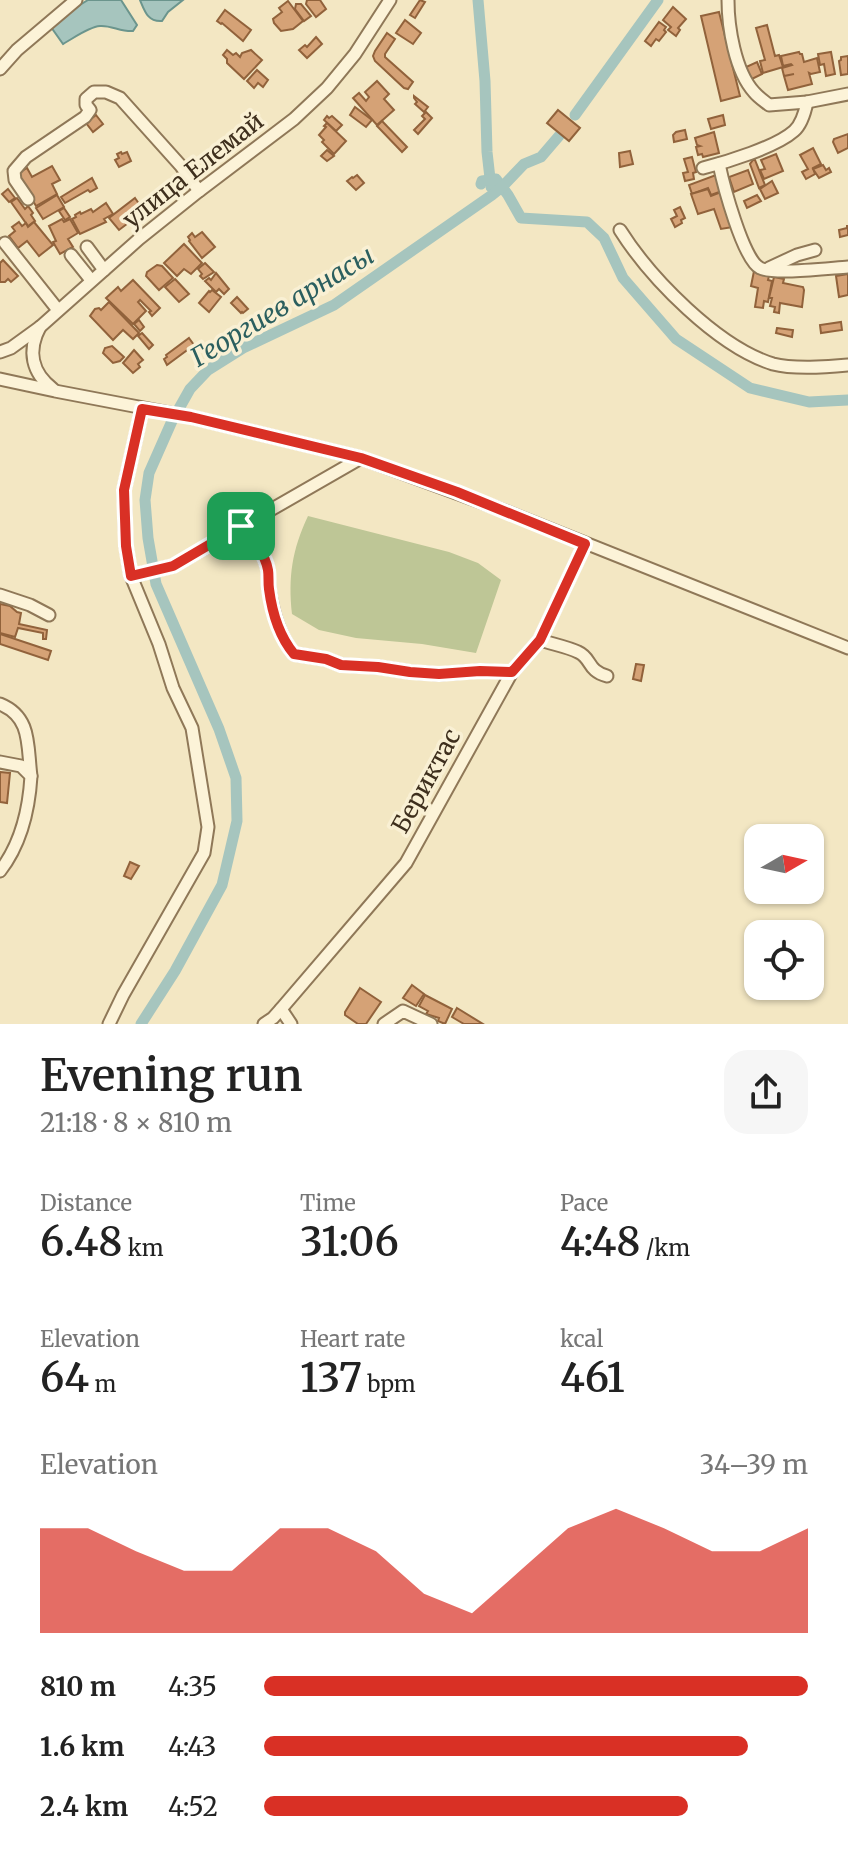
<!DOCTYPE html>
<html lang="en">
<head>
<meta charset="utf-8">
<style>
  body { margin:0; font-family:Merriweather,serif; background:#f6f6f6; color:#222; height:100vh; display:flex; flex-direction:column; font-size:30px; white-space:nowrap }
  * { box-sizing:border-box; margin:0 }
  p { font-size:26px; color:#767676 }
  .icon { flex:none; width:44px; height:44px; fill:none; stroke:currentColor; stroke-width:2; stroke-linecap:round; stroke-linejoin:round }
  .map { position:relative; height:1024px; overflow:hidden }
  .panel { display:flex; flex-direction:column; background:#fff; flex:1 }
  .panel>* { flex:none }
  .needle { width:52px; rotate:81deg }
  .fabs { position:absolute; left:744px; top:824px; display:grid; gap:16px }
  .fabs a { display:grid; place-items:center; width:80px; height:80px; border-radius:16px; background:#fff; box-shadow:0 2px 6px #0004; font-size:40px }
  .pin { position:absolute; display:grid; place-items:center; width:68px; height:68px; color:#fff; margin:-34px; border-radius:16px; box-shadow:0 4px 12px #0006 }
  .round { display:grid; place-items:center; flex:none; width:84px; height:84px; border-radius:24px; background:#f6f6f6 }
  .overview { display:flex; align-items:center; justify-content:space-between; height:136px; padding:0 40px }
  h1 { font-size:44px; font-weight:600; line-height:60px }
  .figures { display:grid; grid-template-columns:repeat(3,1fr); gap:12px; height:136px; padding:8px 40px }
  .figures div { display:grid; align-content:center }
  .figures b { font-size:40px; font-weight:600 }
  .figures small { font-size:22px; font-weight:400 }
  .figures p { font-size:22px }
  .chart { height:224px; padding:16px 40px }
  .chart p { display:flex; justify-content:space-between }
  .chart svg { width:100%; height:144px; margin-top:8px; fill:#d93025; opacity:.7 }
  ul { padding:0 40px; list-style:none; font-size:26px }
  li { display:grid; grid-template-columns:128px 96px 1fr; align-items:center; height:60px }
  li i { height:20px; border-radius:10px; background:#d93025 }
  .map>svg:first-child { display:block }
  .cemetery { fill:#bec696 }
  .water { fill:#a6c5be; stroke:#6b958d; stroke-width:2 }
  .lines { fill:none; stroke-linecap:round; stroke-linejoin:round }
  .canal { stroke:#a6c5be; stroke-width:11 }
  .building { fill:#d5a276; stroke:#91623b; stroke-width:2 }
  .minor-casing { stroke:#8f7858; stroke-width:15 }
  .minor { stroke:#fcf3d8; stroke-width:11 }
  .route-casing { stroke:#fff; stroke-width:16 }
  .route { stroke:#d93025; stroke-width:10 }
  .labels { text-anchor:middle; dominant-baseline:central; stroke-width:7; stroke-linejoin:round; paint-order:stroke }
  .street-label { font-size:24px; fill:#3e2f1d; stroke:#f9f0d4 }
  .water-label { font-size:26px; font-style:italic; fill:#2b5f5f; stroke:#f9f0d4 }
</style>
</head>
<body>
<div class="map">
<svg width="848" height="1024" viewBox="0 0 848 1024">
  <rect width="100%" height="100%" fill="#f3e7c3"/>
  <path class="cemetery" d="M308,516l141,36 29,11 23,17 -25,73 -54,-9 -66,-6 -37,-8 -27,-16c-4,-37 0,-64 16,-98z"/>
  <g class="water">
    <path d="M88,0h33l16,25 -4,6c-12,1 -22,-6 -33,-5 -12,1 -26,12 -37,18l-12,-17 6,-8z"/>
    <path d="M140,0h43l-15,12 -6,9c-14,1 -17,-9 -22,-21z"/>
  </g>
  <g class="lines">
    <g class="canal">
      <path d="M478,0l7,81 2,71 4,35"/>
      <path d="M575,115l83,-115"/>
      <path d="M481,184l1,-3 14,-2 12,16 13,23 66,4 17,16 19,40 53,61 74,49 59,14 39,-2"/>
      <path d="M141,1024l34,-53 47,-86 15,-64 -1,-43 -17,-49 -63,-145 -8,-46 -3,-38 4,-27 23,-52 18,-32 18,-19 35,-22 91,-43 158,-110 10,-8 22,-23 17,-7 18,-21"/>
    </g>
  </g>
  <g class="building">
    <path d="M307,0h13l6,9 -10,8 -10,-13z"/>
    <path d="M420,0l5,2 -10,16 -5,-3z"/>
    <path d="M288,1l15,20 -10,8 -12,2 -7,-8 -1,-4 9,-7 -3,-4z"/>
    <path d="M296,4h5l10,12 -7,5 -9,-12z"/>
    <path d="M673,7l13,12 -8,9 2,2 -4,6 -8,-6 3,-3 -8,-7z"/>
    <path d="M225,10l26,20 -8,11 -21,-18 -1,1 -4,-3z"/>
    <path d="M719,12l21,84 -19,5 -20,-85z"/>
    <path d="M405,20l16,13 -8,11 -17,-11z"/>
    <path d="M659,22l7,5 -2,3 2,2 -7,9 -3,-2 -5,7 -6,-5z"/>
    <path d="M767,25l8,31 4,-1 4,12 -20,6 -3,-12 5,-1 -9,-32z"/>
    <path d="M387,33l8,6 -10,15v3l28,25 -5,7 -4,-1 -29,-27 -2,-5 2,-5z"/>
    <path d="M316,37l6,7 -15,14 -8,-8 6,-5 2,2z"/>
    <path d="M227,50l6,5 3,-2 4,4 2,-4 9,-3 11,10 -18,19 -17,-16v-4l-4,-4z"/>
    <path d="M799,52l1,2h2l2,8 13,-4 3,14 -9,2 -2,-1 3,11 -24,6 -4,-14 10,-2 -10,2 -2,-8 10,-3 -1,-1 -8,2 -2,-10z"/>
    <path d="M831,52l4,22 -9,2 -2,-12 -4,1 -2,-11z"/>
    <path d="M848,56v18l-7,1 -2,-14 2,-1v-3z"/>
    <path d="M757,62l5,12 -12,6 -6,-12z"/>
    <path d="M257,70l11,10 -5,7 -5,-4 -4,5 -7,-7z"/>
    <path d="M377,81l12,13 -5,5 10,11 -17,15 -24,-27 6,-5 7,8 3,-4 -4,-5z"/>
    <path d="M414,96l14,11 -4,5 -9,-8 2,-2 -3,-4z"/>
    <path d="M355,107l17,13 -6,7 -16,-12z"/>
    <path d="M558,110l22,18 -11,13 -22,-18z"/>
    <path d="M426,112l6,6 -14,16 -4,-4 11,-11 -3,-3z"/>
    <path d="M96,115l7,9 -10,8 -7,-9z"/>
    <path d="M723,115l2,10 -14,4 -3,-10z"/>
    <path d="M327,116l2,2 3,-2 10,9 -6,6 -12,-11z"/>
    <path d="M382,121l25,26 -5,5 -25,-26z"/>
    <path d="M327,123l19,18 -12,13 -12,-12 2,-2 -5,-5 7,-8 -2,-1z"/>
    <path d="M685,130l2,9 -13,3 -1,-7 3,-3z"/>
    <path d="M714,132l5,21 -16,4 -1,-3 -4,1 -2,-8 4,-1 -3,-1 -2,-7z"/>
    <path d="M848,134v14l-10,5 -5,-11 1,-3z"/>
    <path d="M813,148l8,16 -8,4 2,6 -9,5 -4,-7 6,-3 -8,-14z"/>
    <path d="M327,150l7,6 -7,5 -6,-5z"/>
    <path d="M630,151l3,13 -13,3 -1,-14z"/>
    <path d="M121,152l1,2 5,-2 4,9 -12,6 -4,-7 4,-2 -2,-4z"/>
    <path d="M776,154l7,17 -19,8 -4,-9 5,-1 -4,-9z"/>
    <path d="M692,157l4,15 -3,1 1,6 -9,2 -2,-8 5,-1 -4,-13z"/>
    <path d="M753,160h2l10,25 -6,3 -9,-24z"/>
    <path d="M823,165l3,5 3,-2 2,4 -12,6 -6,-9z"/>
    <path d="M52,166l8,14 -8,4 5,10 -21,12 -19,-32 10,-6 5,9z"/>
    <path d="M748,170l5,14 -19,8 -5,-15z"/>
    <path d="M357,175l7,8 -8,7 -9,-9 5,-4 1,1z"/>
    <path d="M716,175l6,16 -11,4 -3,-7 -16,6 -3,-9z"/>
    <path d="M92,178l5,10 -7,4 -2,-2 -23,13 -4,-6z"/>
    <path d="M772,181l6,12 -13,6 -5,-10z"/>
    <path d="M8,189l7,9 -6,4 -7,-8z"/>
    <path d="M708,189l3,7 10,-4 12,35 -12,2 -7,-20 -16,5 -7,-20z"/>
    <path d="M57,195l7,12 -21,12 -7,-11z"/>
    <path d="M757,195l4,6 -14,7 -3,-7z"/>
    <path d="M17,198l8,11 3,-3 5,7 -2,2 4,6 -7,5 -17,-24z"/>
    <path d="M135,198l9,13 -25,19 -10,-12z"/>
    <path d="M106,203l7,11 -9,5 2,3 -26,12 -8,-15 4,-2 -1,-2 5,-3 1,2 10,-5 2,3z"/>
    <path d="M680,207l5,11 -4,2 1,3 -7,4 -4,-8 6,-3 -3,-6z"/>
    <path d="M64,208l6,9 -5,3 -6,-9z"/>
    <path d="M62,219l2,3 6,-3 8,14 -10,6 5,8 -13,7 -7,-12 3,-1 -7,-15z"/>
    <path d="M19,222l3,4 4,-3 2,4 6,-5 19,23 -14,11 -12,-15 -9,7 -9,-12 6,-5 -3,-4z"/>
    <path d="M847,226h1v9l-8,2 -1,-7 8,-2z"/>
    <path d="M202,232l13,15 -13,11 -13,-17 1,-1 -2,-3 4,-4 3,4z"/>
    <path d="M184,244l18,19 -11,11 -7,-5 -7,7 -13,-13z"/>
    <path d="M3,260l15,16 -7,6 -3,-3 -3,3h-5v-19z"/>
    <path d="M205,263l9,9 -11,7 -3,-3 2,-2 -4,-5z"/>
    <path d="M157,265l5,1 11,12 -14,12 -13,-14 1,-4z"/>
    <path d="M754,271l15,5 -1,4 4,1 -4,21 -4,-1 -1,7 -8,-1 3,-19 -7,-2z"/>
    <path d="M216,273l13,16 -5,5 -5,-5 -3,3 -11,-11 4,-3 2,2z"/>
    <path d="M848,274v21l-9,2 -3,-21z"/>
    <path d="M774,277l10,2 -1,4 20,4 1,3 -2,17 -22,-4 -1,10 -5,-1 1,-5 -5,-1 2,-8h-3z"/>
    <path d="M175,279l14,15 -10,8 -14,-15z"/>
    <path d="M133,280l27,28 -8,8 -3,-4 2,-1 -11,-11 -2,2 8,9 -13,13 -27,-26 12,-11 3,4z"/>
    <path d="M212,290l9,7 -12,15 -10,-9 10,-12 1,1z"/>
    <path d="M237,297l11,12 -5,4 -1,-1 -1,1 -10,-10z"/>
    <path d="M109,302l30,31 -6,6 -10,-9 -10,10 -23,-24 5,-7 4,-1 2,2z"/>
    <path d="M139,320l5,7 -4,4 -6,-7z"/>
    <path d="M841,322l1,8 -21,3 -1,-8z"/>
    <path d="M777,328l16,2 -1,7 -16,-4z"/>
    <path d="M142,333l11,12 -4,4 -11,-13z"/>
    <path d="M189,338l5,7 -27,20 -3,-6 3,-2 -1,-2z"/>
    <path d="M112,346l12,11 -4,4 -7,2 -10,-10 2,-5z"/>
    <path d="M134,350l9,10 -5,4 2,3 -7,6 -10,-10z"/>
    <path d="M0,604l10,2 7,6 4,1 -2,11 28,6 -1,9h-3v-6l-25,-5 -3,9 -15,-4z"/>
    <path d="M0,634l51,17 -3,9 -48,-16z"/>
    <path d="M636,664l8,1 -3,16 -8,-2z"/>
    <path d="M0,772l10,1 -3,30 -7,-1z"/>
    <path d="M130,862l9,4 -8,13 -7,-3z"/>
    <path d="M412,985l12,9 -8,12 -13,-8z"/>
    <path d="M360,988l21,14 -15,22h-8l-13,-9v-3z"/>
    <path d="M425,995l27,14 -7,15 -7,-3 1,-3 -13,-4 2,-3 -9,-5z"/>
    <path d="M457,1008l26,16h-19l-12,-7z"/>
  </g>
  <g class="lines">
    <defs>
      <g id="minor">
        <path d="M728,0c0,27 7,71 26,92 4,5 10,9 15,13l38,-3 41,-8"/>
        <path d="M0,69l17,-19 59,-50"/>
        <path d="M719,164c4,19 24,96 41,104 13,7 71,0 88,-1"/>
        <path d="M703,168c24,-6 73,-21 91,-37 8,-7 11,-19 13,-29"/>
        <path d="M28,199l-13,-19 -1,-9 12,-14 59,-40 5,-7 -4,-5v-6l8,-7h12l14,6 61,68 18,25"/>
        <path d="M620,230c31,49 98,117 153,134 19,5 55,3 75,1"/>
        <path d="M5,243l53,67"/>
        <path d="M87,247l17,23"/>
        <path d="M71,255l20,25"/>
        <path d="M769,268l28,-13 18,-5"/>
        <path d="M40,327c-13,24 -8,46 13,62"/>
        <path d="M0,352l11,-4 29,-21 99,-88 60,-48 95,-72 33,-31 28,-34 35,-54"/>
        <path d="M0,379l55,12 136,26 170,41 144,53 343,137"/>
        <path d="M241,526c11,13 24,27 27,44 1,6 0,12 1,19 4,23 10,47 25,65l32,5 15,6 37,2 32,5 29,2 41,-3 32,1"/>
        <path d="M131,576l42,-10 188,-108"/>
        <path d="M0,595l30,10 19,10"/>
        <path d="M540,640c12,4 28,7 38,12 14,6 9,19 29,24"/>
        <path d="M0,704c32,13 27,42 31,72"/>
        <path d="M0,762l21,4 10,10c-2,34 -10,68 -31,95"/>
        <path d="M281,1009l10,15"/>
        <path d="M109,1024l14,-29 81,-142 4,-26 -16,-99 -19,-40 -14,-44 -28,-68 -5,-30 -2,-56 18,-81"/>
        <path d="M264,1024l9,-6 8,-9 125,-146 106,-191 28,-32 45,-96"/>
        <path d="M384,1024l19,-13 28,13"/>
      </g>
    </defs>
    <use href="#minor" class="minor-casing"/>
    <use href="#minor" class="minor"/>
  </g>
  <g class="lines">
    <defs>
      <path id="route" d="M142,409l49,8 170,41 96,34 128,52 -45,96 -28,32 -32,-1 -41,3 -29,-2 -32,-5 -37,-2 -15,-6 -32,-5c-15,-18 -22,-42 -25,-65 -1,-7 0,-13 -1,-19 -3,-17 -16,-31 -27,-44l-68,40 -42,10 -5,-30 -2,-56z"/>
    </defs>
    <use href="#route" class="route-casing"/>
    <use href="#route" class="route"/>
  </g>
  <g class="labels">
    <g class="street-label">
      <text transform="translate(193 170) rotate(-38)">улица Елемай</text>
      <text transform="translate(426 781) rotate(-61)">Бериктас</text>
    </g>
    <g class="water-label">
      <text transform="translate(282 306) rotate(-31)">Георгиев арнасы</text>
    </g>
  </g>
</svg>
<div class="fabs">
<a><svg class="needle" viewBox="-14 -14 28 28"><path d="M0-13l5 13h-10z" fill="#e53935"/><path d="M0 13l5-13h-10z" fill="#767676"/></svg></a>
<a><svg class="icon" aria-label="locate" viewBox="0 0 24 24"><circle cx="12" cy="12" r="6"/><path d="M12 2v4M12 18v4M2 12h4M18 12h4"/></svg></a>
</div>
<div class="pin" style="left:241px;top:526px;background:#1e9e55"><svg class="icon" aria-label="arrive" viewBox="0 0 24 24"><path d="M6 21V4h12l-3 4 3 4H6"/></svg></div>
</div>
<section class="panel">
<div class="overview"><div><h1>Evening run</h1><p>21:18 · 8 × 810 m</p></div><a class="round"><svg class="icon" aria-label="share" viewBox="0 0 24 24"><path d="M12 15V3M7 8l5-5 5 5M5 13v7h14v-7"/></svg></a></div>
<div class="figures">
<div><p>Distance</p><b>6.48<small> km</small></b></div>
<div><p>Time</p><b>31:06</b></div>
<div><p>Pace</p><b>4:48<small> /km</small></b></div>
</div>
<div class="figures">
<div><p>Elevation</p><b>64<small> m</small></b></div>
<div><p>Heart rate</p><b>137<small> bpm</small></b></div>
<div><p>kcal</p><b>461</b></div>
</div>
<div class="chart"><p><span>Elevation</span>34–39 m</p>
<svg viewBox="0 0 160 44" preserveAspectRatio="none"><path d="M0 44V12L10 12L20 19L30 25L40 25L50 12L60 12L70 19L80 32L90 38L100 25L110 12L120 6L130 12L140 19L150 19L160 12V44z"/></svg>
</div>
<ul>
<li><b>810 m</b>4:35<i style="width:100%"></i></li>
<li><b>1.6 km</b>4:43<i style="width:89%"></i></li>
<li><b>2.4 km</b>4:52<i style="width:78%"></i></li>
</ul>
</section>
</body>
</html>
